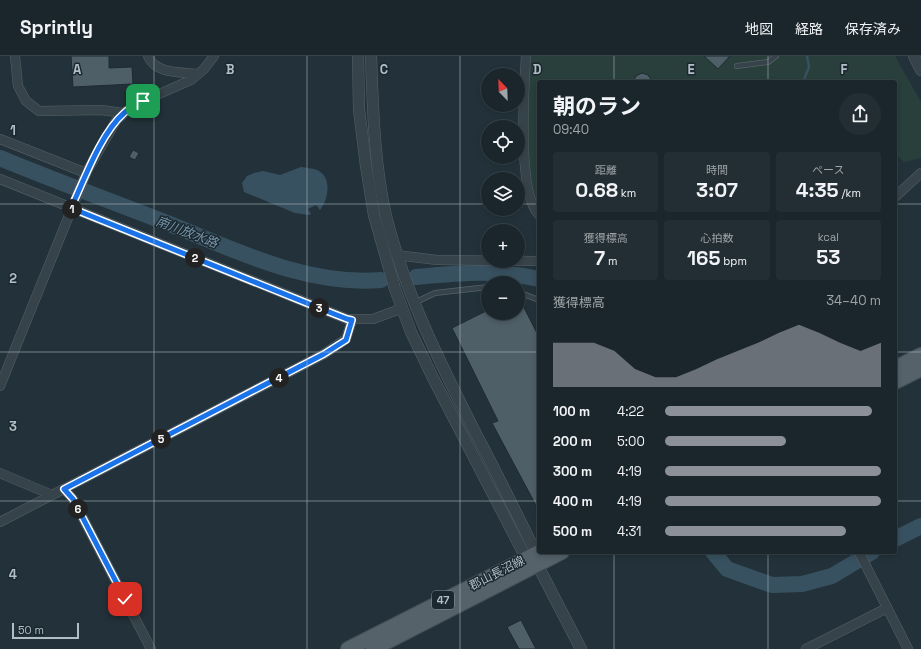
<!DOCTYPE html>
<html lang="ja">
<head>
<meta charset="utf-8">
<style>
  body { margin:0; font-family:"Space Grotesk","Noto Sans JP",sans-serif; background:#232e34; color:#f1f3f6; height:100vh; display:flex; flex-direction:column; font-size:15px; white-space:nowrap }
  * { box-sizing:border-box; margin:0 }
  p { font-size:13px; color:#9fa5a9 }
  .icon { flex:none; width:22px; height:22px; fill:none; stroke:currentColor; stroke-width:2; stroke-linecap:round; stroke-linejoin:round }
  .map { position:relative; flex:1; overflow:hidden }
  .details { position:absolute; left:537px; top:24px; width:360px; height:474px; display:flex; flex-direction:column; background:#1a262c; border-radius:4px; box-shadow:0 2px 6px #0003,0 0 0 1px #384348 }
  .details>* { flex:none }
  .needle { width:26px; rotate:337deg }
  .fabs { position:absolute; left:481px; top:12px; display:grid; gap:8px }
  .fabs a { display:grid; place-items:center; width:44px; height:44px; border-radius:50%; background:#1a262c; box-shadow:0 2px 6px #0003,0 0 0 1px #384348; font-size:20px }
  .scale { position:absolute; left:12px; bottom:10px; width:67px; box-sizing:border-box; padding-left:4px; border:2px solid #b2bec6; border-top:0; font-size:11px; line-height:14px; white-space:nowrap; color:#b2bec6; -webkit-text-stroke:3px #1c282f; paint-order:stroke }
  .pin { position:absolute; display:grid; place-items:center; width:34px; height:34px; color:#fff; margin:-17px; border-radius:8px; box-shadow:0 2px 6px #0006 }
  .km { position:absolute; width:20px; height:20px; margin:-10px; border-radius:50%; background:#222; color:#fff; font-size:11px; line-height:20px; text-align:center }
  .round { display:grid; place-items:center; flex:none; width:42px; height:42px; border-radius:21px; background:#232e34 }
  .overview { display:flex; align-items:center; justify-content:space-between; height:68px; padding:0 16px }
  h1 { font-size:22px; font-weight:700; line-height:30px }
  .metrics { display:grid; grid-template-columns:repeat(3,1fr); gap:6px; height:68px; padding:4px 16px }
  .metrics div { display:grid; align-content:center; border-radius:4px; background:#232e34; text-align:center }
  .metrics b { font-size:20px; font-weight:700 }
  .metrics small { font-size:11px; font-weight:400 }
  .metrics p { font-size:11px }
  .chart { height:112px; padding:8px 16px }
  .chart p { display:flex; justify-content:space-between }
  .chart svg { width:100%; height:72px; margin-top:4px; fill:#8c9099; opacity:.7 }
  ul { padding:0 16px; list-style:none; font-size:13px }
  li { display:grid; grid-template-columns:64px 48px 1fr; align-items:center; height:30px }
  li i { height:10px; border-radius:5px; background:#8c9099 }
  header { display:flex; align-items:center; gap:24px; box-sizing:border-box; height:56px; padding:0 20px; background:#1a262c; border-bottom:1px solid #384348 }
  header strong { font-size:19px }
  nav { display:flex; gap:22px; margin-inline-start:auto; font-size:14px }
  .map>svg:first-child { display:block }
  .green { fill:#283f3b }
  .water { fill:#385160 }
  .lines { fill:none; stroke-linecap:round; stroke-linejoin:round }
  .stream { stroke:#385160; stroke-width:2.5 }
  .river { stroke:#385160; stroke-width:16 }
  .building { fill:#4f5f68; stroke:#1e2a31 }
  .service-casing { stroke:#556168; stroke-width:6 }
  .minor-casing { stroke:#556168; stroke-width:10 }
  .tertiary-casing { stroke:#556168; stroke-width:12 }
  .primary-casing { stroke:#434f56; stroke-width:16 }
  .service { stroke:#37434a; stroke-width:4.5 }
  .minor { stroke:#37434a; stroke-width:9 }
  .tertiary { stroke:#37434a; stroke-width:11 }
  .primary { stroke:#55626a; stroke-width:14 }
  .route-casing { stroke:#fff; stroke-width:8 }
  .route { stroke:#1a73e8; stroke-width:5 }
  .grid { fill:none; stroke:#b2bec6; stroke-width:1; stroke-opacity:0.55 }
  .labels { text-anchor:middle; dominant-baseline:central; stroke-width:3; stroke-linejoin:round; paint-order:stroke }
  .shield { fill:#1c282f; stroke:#859199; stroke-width:1 }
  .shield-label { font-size:11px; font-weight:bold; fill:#b2bec6 }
  .street-label { font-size:12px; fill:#b2bec6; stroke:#1c282f }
  .water-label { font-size:13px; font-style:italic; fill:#7495a9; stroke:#1c282f }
  .grid-label { font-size:13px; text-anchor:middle; font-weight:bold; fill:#b2bec6; stroke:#1c282f; stroke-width:3; stroke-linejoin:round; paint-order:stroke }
</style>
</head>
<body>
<header>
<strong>Sprintly</strong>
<nav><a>地図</a><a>経路</a><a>保存済み</a></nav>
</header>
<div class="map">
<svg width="921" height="593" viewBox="0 0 921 593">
  <rect width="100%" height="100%" fill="#23323a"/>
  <path class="green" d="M528,0h367l26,46v56l-17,4 -9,-8v-72h-356v130l-11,-29 -2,-69z"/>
  <path class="water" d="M301,111c5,1 11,1 16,3 16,7 11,30 3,40l-4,-5 -8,4 3,5 -2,1 -14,-2 -51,-21 -2,-9 5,-7 7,-3 9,-2 17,4z"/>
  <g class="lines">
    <path class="stream" d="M803,26l6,-15 -2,-11"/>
    <g class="river">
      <path d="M0,102c55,23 111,43 167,65 68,27 139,63 214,57"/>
      <path d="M416,221c42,-4 81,-8 123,2"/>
      <path d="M895,483l26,-13"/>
      <path d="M713,496l14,17 45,16 30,-1 30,-8 40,-24"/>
    </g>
  </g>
  <g class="building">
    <path d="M71,0h38v12l23,-1 1,17 -60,3z"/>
    <path d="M704,0h26l-12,13z"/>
    <path d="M642,17l6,2 5,7h-20l3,-6z"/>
    <path d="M133,94l6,3 -4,7 -6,-3z"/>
    <path d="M518,240l21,41v174l-47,-88 6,-2 -46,-93 36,-18v3h30z"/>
    <path d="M521,564l15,29h-17l-12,-22z"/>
  </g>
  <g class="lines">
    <defs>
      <g id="service">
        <path d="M737,10l31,-4 8,-6"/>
        <path d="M518,236l21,8"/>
        <path d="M414,247l21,-10 53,-6"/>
      </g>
      <g id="minor">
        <path d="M15,0l3,30 8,15 13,10 62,-1 22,3"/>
        <path d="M148,0c7,18 33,16 50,18"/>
        <path d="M526,0c-2,33 -9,137 13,159"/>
        <path d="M0,83l86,34"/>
        <path d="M0,123l347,140h26l30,-11"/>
        <path d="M895,141l26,-24"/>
        <path d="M396,199l41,5 102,1"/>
        <path d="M0,330l87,-215 29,-50 9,-9 18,-11 48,-21 13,-11 10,-13"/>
        <path d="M0,417l52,22"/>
        <path d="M64,433l9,10 78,150"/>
        <path d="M0,466l324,-168 22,-15 6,-19"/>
        <path d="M859,496l49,97"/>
        <path d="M806,593l81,-41"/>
      </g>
      <g id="tertiary">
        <path d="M358,0l1,53 7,57 8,49 21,74 16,43 21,44 94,182 7,4"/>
        <path d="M371,0c2,53 3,107 15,160 19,77 54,147 90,218 21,39 40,79 60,119l1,11 44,85"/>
        <path d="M914,0l7,14"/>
      </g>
      <g id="primary">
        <path d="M895,312l26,-13"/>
        <path d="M895,326l26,-13"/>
        <path d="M348,593l191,-97"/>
        <path d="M373,593l189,-97"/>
      </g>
    </defs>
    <use href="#service" class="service-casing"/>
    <use href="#minor" class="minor-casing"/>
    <use href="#tertiary" class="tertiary-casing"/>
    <use href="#primary" class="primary-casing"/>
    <use href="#service" class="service"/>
    <use href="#minor" class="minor"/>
    <use href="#tertiary" class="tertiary"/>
    <use href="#primary" class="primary"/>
  </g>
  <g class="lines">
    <defs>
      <path id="route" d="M125,543l-52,-100 -9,-10 260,-135 22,-14 6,-20 -5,-1 -28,-11 -248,-100c13,-28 30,-75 53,-95 5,-5 13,-8 19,-12"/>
    </defs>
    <use href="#route" class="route-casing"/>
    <use href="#route" class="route"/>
  </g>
  <path class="grid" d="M154,0v593M307,0v593M460,0v593M614,0v26M768,0v26M0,148h488M518,148h21M895,148h26M0,296h539M895,296h26M0,445h539M895,445h26M614,496v97M768,496v97"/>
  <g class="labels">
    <rect class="shield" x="432" y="535" width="22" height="18" rx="3"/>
    <g class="shield-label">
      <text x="443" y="544">47</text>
    </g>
    <g class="street-label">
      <text transform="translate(497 517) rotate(-27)">郡山長沼線</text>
    </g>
    <g class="water-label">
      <text transform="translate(187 176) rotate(21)">南川放水路</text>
    </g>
  </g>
  <g class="grid-label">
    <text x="77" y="18">A</text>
    <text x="230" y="18">B</text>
    <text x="384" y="18">C</text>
    <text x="537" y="18">D</text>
    <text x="691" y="18">E</text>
    <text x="844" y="18">F</text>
    <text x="13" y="79">1</text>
    <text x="13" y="227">2</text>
    <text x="13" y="375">3</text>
    <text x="13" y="523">4</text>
  </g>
</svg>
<div class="fabs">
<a><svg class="needle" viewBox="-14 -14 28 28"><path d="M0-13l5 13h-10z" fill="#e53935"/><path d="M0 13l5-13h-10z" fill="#9fa5a9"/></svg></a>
<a><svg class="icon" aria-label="locate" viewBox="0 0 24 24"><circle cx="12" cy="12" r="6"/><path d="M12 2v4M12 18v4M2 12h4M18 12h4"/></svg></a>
<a><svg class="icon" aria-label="layers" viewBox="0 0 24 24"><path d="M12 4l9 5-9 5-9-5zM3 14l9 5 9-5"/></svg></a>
<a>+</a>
<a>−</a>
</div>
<div class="scale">50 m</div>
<div class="pin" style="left:143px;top:45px;background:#1e9e55"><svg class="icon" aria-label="arrive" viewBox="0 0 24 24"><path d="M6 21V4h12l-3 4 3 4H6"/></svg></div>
<div class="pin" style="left:125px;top:543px;background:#d93025"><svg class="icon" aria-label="check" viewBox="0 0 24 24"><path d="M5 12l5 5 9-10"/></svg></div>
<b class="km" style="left:72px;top:153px">1</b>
<b class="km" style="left:195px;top:202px">2</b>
<b class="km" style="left:319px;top:252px">3</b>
<b class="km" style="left:279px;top:322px">4</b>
<b class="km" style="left:161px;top:383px">5</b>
<b class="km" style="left:78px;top:453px">6</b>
<section class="details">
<div class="overview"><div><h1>朝のラン</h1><p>09:40</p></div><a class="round"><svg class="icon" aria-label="share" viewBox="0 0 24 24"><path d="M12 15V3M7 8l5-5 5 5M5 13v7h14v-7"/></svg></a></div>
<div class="metrics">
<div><p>距離</p><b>0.68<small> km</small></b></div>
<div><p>時間</p><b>3:07</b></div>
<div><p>ペース</p><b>4:35<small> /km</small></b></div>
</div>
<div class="metrics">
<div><p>獲得標高</p><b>7<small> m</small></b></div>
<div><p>心拍数</p><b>165<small> bpm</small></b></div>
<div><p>kcal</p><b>53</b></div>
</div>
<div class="chart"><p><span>獲得標高</span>34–40 m</p>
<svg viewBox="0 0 160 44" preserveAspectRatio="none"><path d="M0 44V17L10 17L20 17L30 22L40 33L50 38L60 38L70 33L80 27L90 22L100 17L110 11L120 6L130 11L140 17L150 22L160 17V44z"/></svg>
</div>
<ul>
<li><b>100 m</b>4:22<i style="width:96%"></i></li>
<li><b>200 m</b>5:00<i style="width:56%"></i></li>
<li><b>300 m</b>4:19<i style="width:100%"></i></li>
<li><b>400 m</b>4:19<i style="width:100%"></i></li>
<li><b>500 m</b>4:31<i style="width:84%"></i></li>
</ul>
</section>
</div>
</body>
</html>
